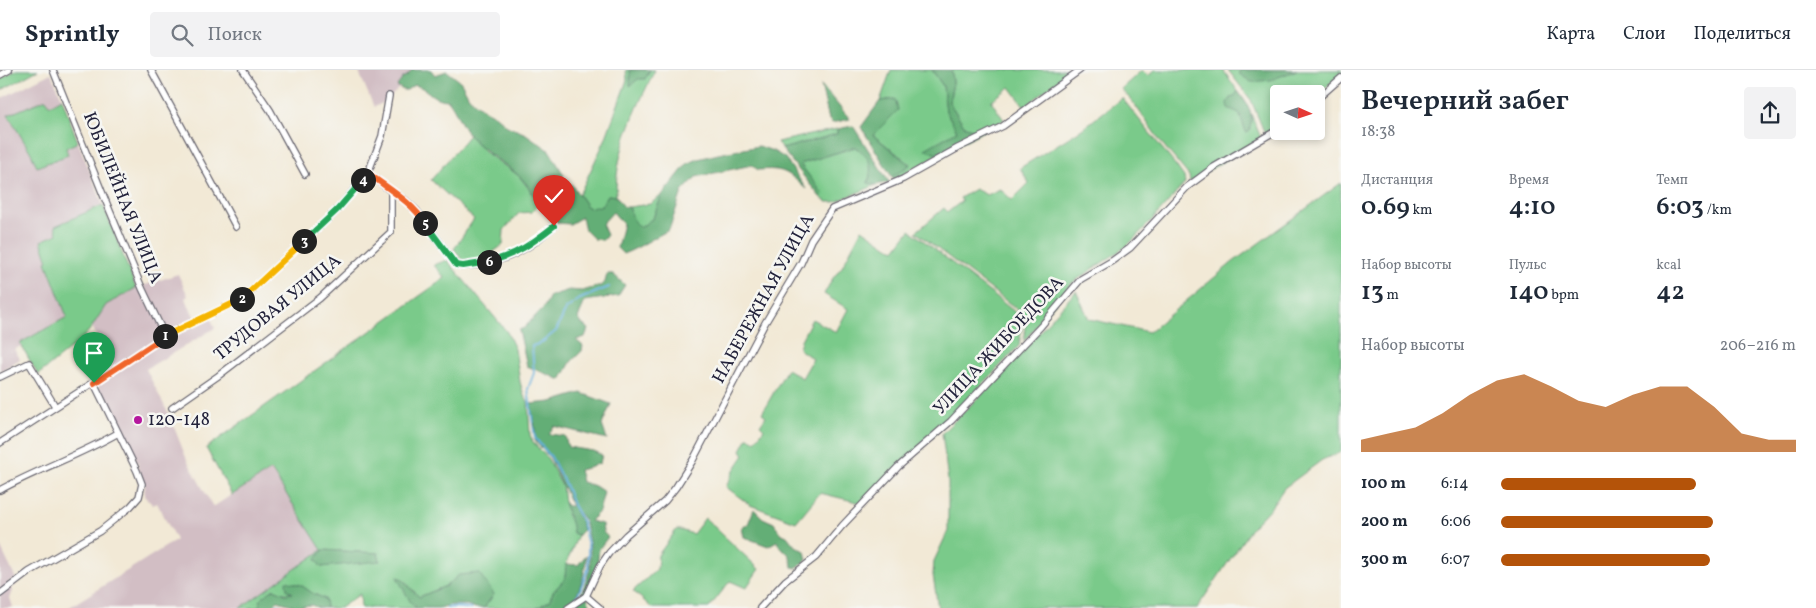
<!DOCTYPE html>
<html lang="ru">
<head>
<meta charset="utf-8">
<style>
  body { margin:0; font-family:Vollkorn,serif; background:#f2f2f3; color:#1f2937; height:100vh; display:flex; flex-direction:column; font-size:19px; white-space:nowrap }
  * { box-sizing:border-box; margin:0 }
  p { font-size:16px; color:#747a83 }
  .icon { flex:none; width:28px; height:28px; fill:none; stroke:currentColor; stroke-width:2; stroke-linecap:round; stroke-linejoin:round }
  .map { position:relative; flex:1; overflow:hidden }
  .panel { display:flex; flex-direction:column; background:#fff; width:475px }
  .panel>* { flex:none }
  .needle { width:32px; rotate:93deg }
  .fabs { position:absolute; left:1270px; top:15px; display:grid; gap:10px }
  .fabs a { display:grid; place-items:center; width:55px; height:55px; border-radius:5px; background:#fff; box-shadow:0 2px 8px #0003; font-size:25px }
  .pin { position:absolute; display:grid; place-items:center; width:42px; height:42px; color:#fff; margin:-51px -21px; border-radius:50% 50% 50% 0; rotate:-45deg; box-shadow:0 0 5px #0007 }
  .pin .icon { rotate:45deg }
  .km { position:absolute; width:25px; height:25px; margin:-12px; border-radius:50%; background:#222; color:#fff; font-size:14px; line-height:25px; text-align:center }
  .round { display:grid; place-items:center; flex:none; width:52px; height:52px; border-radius:5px; background:#f2f2f3 }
  .head { display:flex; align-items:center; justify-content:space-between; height:85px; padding:0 20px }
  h1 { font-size:28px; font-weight:600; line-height:38px }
  .metrics { display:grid; grid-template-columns:repeat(3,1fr); gap:8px; height:85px; padding:5px 20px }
  .metrics div { display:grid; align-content:center }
  .metrics b { font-size:25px; font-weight:600 }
  .metrics small { font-size:14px; font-weight:400 }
  .metrics p { font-size:14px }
  .chart { height:140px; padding:10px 20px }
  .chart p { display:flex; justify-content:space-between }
  .chart svg { width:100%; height:90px; margin-top:5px; fill:#b45309; opacity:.7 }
  ul { padding:0 20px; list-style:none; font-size:16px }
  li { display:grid; grid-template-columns:80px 60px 1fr; align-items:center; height:38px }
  li i { height:12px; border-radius:6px; background:#b45309 }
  header { display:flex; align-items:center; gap:30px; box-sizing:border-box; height:70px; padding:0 25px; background:#fff; border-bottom:1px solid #e0e1e3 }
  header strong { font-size:24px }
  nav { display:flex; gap:28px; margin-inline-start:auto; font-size:18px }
  .search { width:350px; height:45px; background:#f2f2f3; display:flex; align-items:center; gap:12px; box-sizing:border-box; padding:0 18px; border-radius:5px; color:#747a83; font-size:19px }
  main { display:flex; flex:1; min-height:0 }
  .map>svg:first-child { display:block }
  .industrial { fill:#d2bec4 }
  .green { fill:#7aca8a; stroke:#4e7662; fill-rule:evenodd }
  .forest { fill:#63ae76; stroke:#426858 }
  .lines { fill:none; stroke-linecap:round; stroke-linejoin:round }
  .stream { stroke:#67b2df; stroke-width:2 }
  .minor-casing { stroke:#6b6871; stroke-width:8 }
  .minor { stroke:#fff; stroke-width:5.5 }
  .split-1-casing { stroke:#fff; stroke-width:10 }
  .split-2-casing { stroke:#fff; stroke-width:10 }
  .split-3-casing { stroke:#fff; stroke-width:10 }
  .split-4-casing { stroke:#fff; stroke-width:10 }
  .split-5-casing { stroke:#fff; stroke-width:10 }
  .split-6-casing { stroke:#fff; stroke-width:10 }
  .split-7-casing { stroke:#fff; stroke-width:10 }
  .split-1 { stroke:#f0652b; stroke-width:6 }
  .split-2 { stroke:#f5b400; stroke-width:6 }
  .split-3 { stroke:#f5b400; stroke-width:6 }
  .split-4 { stroke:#22a559; stroke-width:6 }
  .split-5 { stroke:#f0652b; stroke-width:6 }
  .split-6 { stroke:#22a559; stroke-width:6 }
  .split-7 { stroke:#22a559; stroke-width:6 }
  .poi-dot { fill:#b5179e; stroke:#f6f6f2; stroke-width:2 }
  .labels { text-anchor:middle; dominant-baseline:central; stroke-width:5; stroke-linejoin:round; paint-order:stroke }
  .street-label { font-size:18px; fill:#22223b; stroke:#f6f6f2 }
  .poi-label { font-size:18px; fill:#22223b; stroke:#f6f6f2; text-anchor:start }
</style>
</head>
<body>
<header>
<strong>Sprintly</strong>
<div class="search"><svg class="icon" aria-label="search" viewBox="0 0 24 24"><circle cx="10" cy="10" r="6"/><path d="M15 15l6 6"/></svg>Поиск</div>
<nav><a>Карта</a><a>Слои</a><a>Поделиться</a></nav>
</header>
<main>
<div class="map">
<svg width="1341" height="538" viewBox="0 0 1341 538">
  <rect width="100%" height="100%" fill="#f6f6f2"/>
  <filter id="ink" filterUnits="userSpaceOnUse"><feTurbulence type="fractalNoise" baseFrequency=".02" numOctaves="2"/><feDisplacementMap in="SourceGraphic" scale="10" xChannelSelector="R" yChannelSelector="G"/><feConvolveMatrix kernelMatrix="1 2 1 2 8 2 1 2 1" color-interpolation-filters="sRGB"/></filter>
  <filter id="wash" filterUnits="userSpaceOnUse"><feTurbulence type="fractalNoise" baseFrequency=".0096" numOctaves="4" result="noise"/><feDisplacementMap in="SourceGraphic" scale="20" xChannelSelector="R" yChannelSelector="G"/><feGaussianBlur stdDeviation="1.12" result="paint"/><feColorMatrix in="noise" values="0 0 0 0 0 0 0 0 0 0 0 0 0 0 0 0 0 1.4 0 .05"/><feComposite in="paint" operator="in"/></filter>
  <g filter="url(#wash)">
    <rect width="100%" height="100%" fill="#f2e9d6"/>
    <g class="industrial">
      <path d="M358,0h57l-28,31 -13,6z"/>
      <path d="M51,3l11,25 -12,7 -4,-6 -15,54 6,13 31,-11 -3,-7 13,-6 25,63 -47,21 1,8 -8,27 -3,2 21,54 -47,26 1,3 -11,6 5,-2 5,9 -20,12v-272z"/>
      <path d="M178,204l10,22 -3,2 10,20 13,-6 7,16 -69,41 24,48 17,43 26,47 58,-38 52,81 -79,58h-176l108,-68 -19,-37 -4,2 -9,-9 1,-11 -7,-16v-6l-41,-78 17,-12 -2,-8 -20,-38 14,-22 30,-17z"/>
      <path d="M0,476l16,33 -8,3 5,9 -3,7 3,9 -4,1h-9z"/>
    </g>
    <g class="green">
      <path d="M16,0h22l-38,21v-12z"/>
      <path d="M626,0h29c-19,39 -40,81 -39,126l-8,-1 -6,11 -14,2 -9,-13 26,-55 22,-60z"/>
      <path d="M891,0h41l11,16 3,25 11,20 -31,18 10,5 43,-23 -14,-4 -16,-25 4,-19 -1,-11 -3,-2h118l1,2 -43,35 -15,-20 -19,14 13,19 -110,59 -2,-2 18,-13 -37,-29 25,-25 -4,-11 -14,2z"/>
      <path d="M1142,0l6,6 7,-6h68l24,34 14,34 -71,44 -1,-6 -29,-35 -27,-39 -12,-13z"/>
      <path d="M1228,0h113v4l-25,22v-2h-37v32l-14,8 -14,-34z"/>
      <path d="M62,28l16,44 -12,6 2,7 -31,12 -6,-14 -23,-38 38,-16 4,6z"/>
      <path d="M1122,28l55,69 7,10 1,6 -31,35 -27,28 -55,37 -48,58 1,-17 -7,-14 -102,-78 28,-24 4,4 14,-11 -2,-3 15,-9 12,6 13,-6 12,11 17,-17 -9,-15 62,-39z"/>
      <path d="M837,59v5l-55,15 -5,-7z"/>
      <path d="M469,65l16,17 34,24 21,27 -8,9 -13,1 -15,17 -1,15 -21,15 -19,1 -9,-12 20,-30 -43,-39z"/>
      <path d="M855,77c16,11 18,18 13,36l8,2 -41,17h-8l-7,-5 3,-2 -23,-31z"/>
      <path d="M1341,113v269l-19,8 -38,28 -12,18 -20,21 -55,81h-259l-5,-33 1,-14 14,-30v-50l-6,-48 56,-55 78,-87 13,28 60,13 84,-70z"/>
      <path d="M662,125l-9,23 -13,10 -7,-9 -4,-12 21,-3z"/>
      <path d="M103,135l33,83 -30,17 -14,22 -10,12 -44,36 -18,-32 47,-26 -21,-55 2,-1 -7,-20 16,-7 -2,-8z"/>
      <path d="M862,159l26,18 7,3 15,-20 105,82 6,7 1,8 -3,19 -73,77 -85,80 -41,-10 -24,29 -46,-17 -24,-18 8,-17 10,-15 -3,-5 7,-13 7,4 9,-12 -4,-4 6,-9 -4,-3 25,-44 15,9 11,-19 -14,-10 2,-9 11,-21 24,13 12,-23 -24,-15 9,-16 9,-11z"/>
      <path d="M447,190l60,72 8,17 5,33 4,14 4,5 2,34 3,7 15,17 14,27 2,16 4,15 4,7 1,9 5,2 -12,29 -1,15 -12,13 -4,9 -12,7h-53l10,-14 -35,-19 -13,11 -27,11 -17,-19 9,25 6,5h-56l-1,-14 -20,14h-14l-1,-9 -13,-6 -11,-8c-9,10 -15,10 -27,4l-16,19h-18l82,-58 -51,-80 -39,25 -26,-47 239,-170 -11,-13zM323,480l54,3 3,7 -59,7 -5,-8z"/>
      <path d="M705,448l54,51 -13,19 -16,-7 -21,27h-57l-19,-17 24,-22 1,-14 19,-26 16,5z"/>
    </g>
    <g class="forest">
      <path d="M412,0h19l4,5 12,-4 14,11 8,15 14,12 13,7 11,10 19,8 23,16 15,25 -7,5 15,5 16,23 13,-2 7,-11 8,1 8,11h5l4,12 7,9 13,-10 9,-23 25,-31 11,-5 20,-5 41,-8 14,5 12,7 21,31c-19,-17 -21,-21 -48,-19l-6,-5 -56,12 -14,15 -13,38c-16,8 -30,18 -46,24l-6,-6 6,-24 -10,-12 -11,12 5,11 -4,5 -9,-1 -9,-9 -3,-13 -12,7 -13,-1 -16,-19h7l-8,-1c-7,-9 -13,-20 -22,-28 -16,-14 -33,-22 -48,-39 -10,-11 -13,-25 -22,-36 -20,-1 -17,-11 -34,-15l-7,5h-4l-6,-4 6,-8 5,-3z"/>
      <path d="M630,0h20l-5,9h-7l-8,7z"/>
      <path d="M932,0h17l3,2 1,11 -4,19 16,25 15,4 -44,23 -11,-5 32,-18 -11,-20 -3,-25z"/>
      <path d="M1242,0h55l-26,10 -20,2 -13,-9z"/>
      <path d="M821,15l29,34 -18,4 -3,-3z"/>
      <path d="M1238,21c10,15 17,21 11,40l-3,1 -7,-19 -11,-5 -1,-5 3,-5 4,-1z"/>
      <path d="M895,29l3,11 -25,25 37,30 -18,12 -31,-50 19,-26z"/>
      <path d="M853,56l36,56 -13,3 -8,-2c5,-18 3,-25 -13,-36l-55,17 23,30 -3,3 -38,-48 55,-15v-5z"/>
      <path d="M607,204h6l12,11 -7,11 -33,5 -7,17 4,6 6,5 -3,8 -9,3 7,6 -1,5 -11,11 -10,18 -34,-14 -8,-36 5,-2 20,-21 6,-11 19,-6 13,1 18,-5 5,-4z"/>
      <path d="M581,323l30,11 -9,21 5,14 -53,-13 -5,8 16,2 3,11 25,4 9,4 -2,8 -9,4 -12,3 3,12 13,4 9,6 -5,20 -9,9 12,3 1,8 5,5 -9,12 -2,20 -10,28 3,7 -5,4h-12l3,-1 7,-17 7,-21v-23l-6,-27 -10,-11 7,14 2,8 -5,5 -5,-2c-1,-11 -6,-21 -9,-31l4,4h4l-22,-48 -15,-17v-14l-5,-23 21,-2z"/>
      <path d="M754,439l9,9 11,5 6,10 7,3 7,9 11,6 2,9 -10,8 -5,-1c-1,-17 -9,-14 -15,-26l-9,5 -24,-9 -2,-9 6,-4z"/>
      <path d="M323,480l55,3 2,8 -59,6 -5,-8z"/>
      <path d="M586,485c0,18 -6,33 -14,50l-9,3h-26l12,-7 4,-9 12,-13 1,-15 12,1z"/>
      <path d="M479,503l15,21 -10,14h-8l-9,-3h-16l-12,3h-22l-6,-5 -14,-26 4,1 18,19 27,-11 13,-11z"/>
      <path d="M286,511l15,4 11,8 13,6 1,9h-7l-8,-3 -13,2 -20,-6 -10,7h-17h7l4,-11 12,-8 11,5 8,-1 -6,-3z"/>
    </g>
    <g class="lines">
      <g class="stream">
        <path d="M576,530l12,-31v-24l-6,-24 -9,-16 -8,-21 -14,-27 -16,-19 -7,-49 6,-16 -2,-27 9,-3 15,-12 10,-22 14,-10 29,-12"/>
        <path d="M272,538l5,-3 9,3"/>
        <path d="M447,538l6,-1 18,1"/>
      </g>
    </g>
  </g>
  <g filter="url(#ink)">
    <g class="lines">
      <defs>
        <g id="minor">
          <path d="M53,0l49,122 40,96 23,48"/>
          <path d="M151,0l85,157"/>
          <path d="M243,0l27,40 35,64"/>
          <path d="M0,5l9,-5"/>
          <path d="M1316,30l25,-22"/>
          <path d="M368,103l23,18 14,9 12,11 39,54c24,3 53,-6 73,-19 9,-6 17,-14 25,-20"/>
          <path d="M0,307l29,-14 26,43"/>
          <path d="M172,338l46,-32 102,-78 71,-66v-41"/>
          <path d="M0,373l165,-107 77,-37 95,-89 31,-37 14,-37 7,-40"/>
          <path d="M0,420c38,-21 80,-35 118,-57"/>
          <path d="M0,524l29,-22 71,-41 30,-24 9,-10 3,-13 -5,-13 -43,-88"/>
          <path d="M568,538l18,-12"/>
          <path d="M600,538l-14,-12 14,-30 9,-13 17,-18 39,-34 11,-14 17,-27 72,-137 36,-60 10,-23 21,-31 71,-30 55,-31 45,-22 77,-56"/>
          <path d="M760,538l25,-27 31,-24 26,-31 56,-59 53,-46 90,-95 40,-47 31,-18 18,-13 57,-61 27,-20 65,-38"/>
        </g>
      </defs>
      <use href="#minor" class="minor-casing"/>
      <use href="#minor" class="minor"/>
    </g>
  </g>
  <g class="lines" filter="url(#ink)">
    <defs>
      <path id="split-1" d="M94,313l71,-47"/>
      <path id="split-2" d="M165,266l77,-37"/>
      <path id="split-3" d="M242,229l62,-58"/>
      <path id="split-4" d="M304,171l33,-31 26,-30"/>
      <path id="split-5" d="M363,110l5,-7c20,16 43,28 57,50"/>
      <path id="split-6" d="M425,153l31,42 7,1 26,-4"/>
      <path id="split-7" d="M489,192c29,-8 42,-18 65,-36"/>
    </defs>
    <use href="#split-1" class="split-1-casing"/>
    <use href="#split-2" class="split-2-casing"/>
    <use href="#split-3" class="split-3-casing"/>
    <use href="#split-4" class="split-4-casing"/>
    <use href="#split-5" class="split-5-casing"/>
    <use href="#split-6" class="split-6-casing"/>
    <use href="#split-7" class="split-7-casing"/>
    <use href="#split-1" class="split-1"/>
    <use href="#split-2" class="split-2"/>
    <use href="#split-3" class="split-3"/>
    <use href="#split-4" class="split-4"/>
    <use href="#split-5" class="split-5"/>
    <use href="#split-6" class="split-6"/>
    <use href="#split-7" class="split-7"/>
  </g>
  <circle class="poi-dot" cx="138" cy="350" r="5"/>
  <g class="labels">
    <g class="street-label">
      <text transform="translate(122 128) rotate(68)">ЮБИЛЕЙНАЯ УЛИЦА</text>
      <text transform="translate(764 229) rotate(-61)">НАБЕРЕЖНАЯ УЛИЦА</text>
      <text transform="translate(278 238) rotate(-39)">ТРУДОВАЯ УЛИЦА</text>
      <text transform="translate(999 276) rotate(-47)">УЛИЦА ЖИБОЕДОВА</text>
    </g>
    <g class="poi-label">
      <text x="148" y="350">120-148</text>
    </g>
  </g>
</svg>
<div class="fabs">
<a><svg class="needle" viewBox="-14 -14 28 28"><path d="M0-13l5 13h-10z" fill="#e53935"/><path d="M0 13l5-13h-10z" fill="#747a83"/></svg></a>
</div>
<div class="pin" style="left:94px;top:313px;background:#1e9e55"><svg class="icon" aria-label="arrive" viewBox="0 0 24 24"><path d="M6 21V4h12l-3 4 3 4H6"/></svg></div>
<div class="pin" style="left:554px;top:156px;background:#d93025"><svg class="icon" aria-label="check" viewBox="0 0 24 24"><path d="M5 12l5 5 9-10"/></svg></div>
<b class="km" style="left:165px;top:266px">1</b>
<b class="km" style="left:242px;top:229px">2</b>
<b class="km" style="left:304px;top:171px">3</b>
<b class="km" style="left:363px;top:110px">4</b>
<b class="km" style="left:425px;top:153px">5</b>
<b class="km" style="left:489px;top:192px">6</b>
</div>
<section class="panel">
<div class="head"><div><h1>Вечерний забег</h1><p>18:38</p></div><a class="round"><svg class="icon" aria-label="share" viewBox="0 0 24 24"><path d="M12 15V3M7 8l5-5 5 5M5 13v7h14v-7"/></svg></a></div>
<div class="metrics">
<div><p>Дистанция</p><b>0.69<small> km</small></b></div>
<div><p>Время</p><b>4:10</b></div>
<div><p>Темп</p><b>6:03<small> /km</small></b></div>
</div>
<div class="metrics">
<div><p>Набор высоты</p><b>13<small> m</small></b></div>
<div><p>Пульс</p><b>140<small> bpm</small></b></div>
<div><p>kcal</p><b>42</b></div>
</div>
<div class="chart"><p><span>Набор высоты</span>206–216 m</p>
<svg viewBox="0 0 160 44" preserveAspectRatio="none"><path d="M0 44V38L10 35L20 32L30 25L40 16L50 9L60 6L70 12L80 19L90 22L100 16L110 12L120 12L130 22L140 35L150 38L160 38V44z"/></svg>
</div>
<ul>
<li><b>100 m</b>6:14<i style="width:66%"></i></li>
<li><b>200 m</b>6:06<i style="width:72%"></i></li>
<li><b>300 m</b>6:07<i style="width:71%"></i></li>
</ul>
</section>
</main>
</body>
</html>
